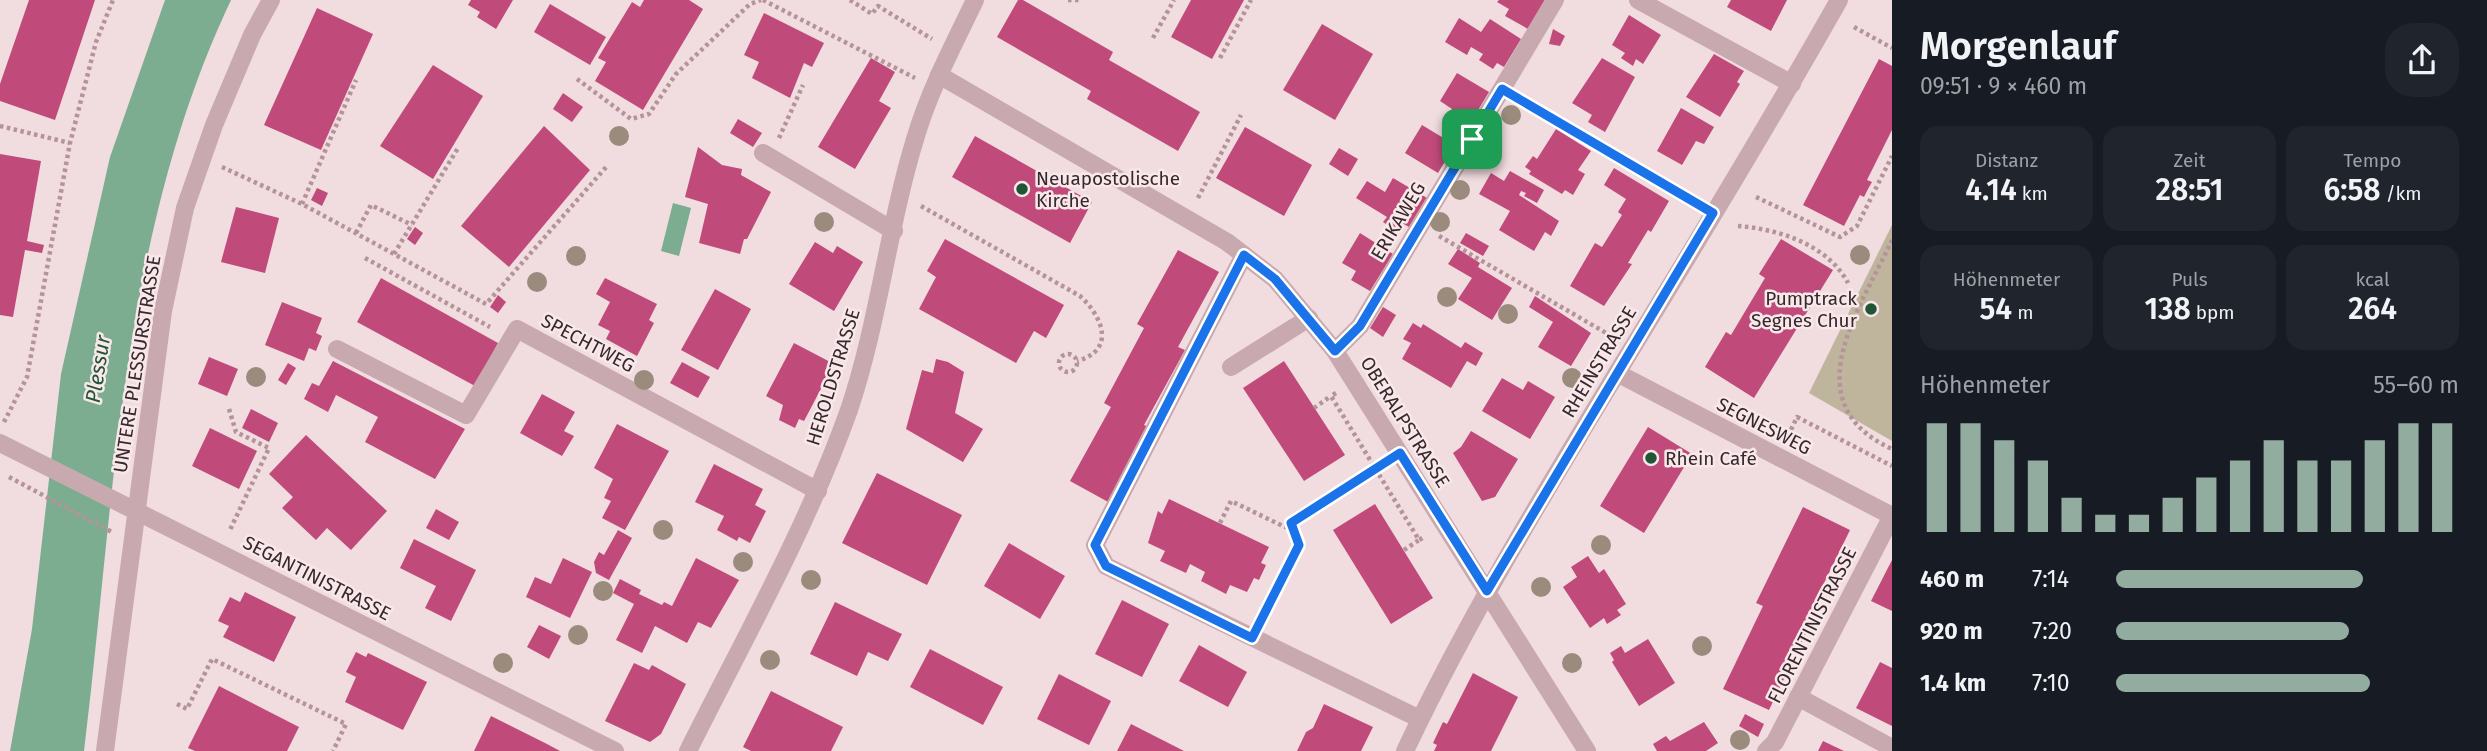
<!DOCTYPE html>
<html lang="de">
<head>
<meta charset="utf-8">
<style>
  body { margin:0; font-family:"Fira Sans",sans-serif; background:#20242c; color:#f1f3f6; height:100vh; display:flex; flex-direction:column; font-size:26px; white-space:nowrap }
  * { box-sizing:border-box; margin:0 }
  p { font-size:23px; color:#9ea1a6 }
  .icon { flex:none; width:38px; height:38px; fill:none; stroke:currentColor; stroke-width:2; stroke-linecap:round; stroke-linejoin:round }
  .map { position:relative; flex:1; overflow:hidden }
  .sheet { display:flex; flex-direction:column; background:#171b24; width:595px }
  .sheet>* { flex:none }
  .pin { position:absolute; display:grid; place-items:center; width:60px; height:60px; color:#fff; margin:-30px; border-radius:14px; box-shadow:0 4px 10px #0006 }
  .round { display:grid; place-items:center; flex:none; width:74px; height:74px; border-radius:28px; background:#20242c }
  .overview { display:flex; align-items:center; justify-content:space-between; height:119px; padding:0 28px }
  h1 { font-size:38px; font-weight:600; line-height:52px }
  .figures { display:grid; grid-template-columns:repeat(3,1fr); gap:10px; height:119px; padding:7px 28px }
  .figures div { display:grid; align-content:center; border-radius:18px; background:#20242c; text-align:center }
  .figures b { font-size:30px; font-weight:600 }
  .figures small { font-size:19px; font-weight:400 }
  .figures p { font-size:19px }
  .chart { height:196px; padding:14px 28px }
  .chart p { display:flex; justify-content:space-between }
  .chart svg { width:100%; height:126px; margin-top:7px; stroke:#93aca0; stroke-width:6 }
  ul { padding:0 28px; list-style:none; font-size:23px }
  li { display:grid; grid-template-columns:112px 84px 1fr; align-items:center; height:52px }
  li i { height:18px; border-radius:9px; background:#93aca0 }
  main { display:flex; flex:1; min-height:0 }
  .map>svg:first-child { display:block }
  .green { fill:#bfb59d }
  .water { fill:#7dad90 }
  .building { fill:#c04b7a }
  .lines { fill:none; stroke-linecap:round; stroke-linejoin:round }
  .path { stroke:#b4939a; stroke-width:4.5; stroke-dasharray:3.5 3.5; stroke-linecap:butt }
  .lane { stroke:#c8a9af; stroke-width:18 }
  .street { stroke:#c8a9af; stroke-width:18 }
  .tree { fill:#9a8b7d }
  .route-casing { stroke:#fff; stroke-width:14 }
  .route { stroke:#1a73e8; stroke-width:9 }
  .poi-dot { fill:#205536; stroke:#f9e8ea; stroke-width:2.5 }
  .labels { text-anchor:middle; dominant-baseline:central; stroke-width:5; stroke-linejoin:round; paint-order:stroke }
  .poi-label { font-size:19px; fill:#36282d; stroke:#f9e8ea; text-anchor:start }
  .street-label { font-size:19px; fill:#36282d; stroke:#f9e8ea }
  .water-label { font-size:21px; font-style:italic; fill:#205536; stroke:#f9e8ea }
</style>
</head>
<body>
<main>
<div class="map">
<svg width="1892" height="751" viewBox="0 0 1892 751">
  <rect width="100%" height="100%" fill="#f1dcdf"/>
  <path class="green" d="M1892,225v216l-83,-48z"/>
  <g class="water">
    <path d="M165,0h66c-111,234 -116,499 -147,751h-74l22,-122 29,-255 49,-217z"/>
    <path d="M673,203l18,5 -12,48 -18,-5z"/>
  </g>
  <g class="building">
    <path d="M29,0h66l-40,120 -55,-19v-17z"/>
    <path d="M471,0h42l-17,29 -19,-12 3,-5 -12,-7z"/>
    <path d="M644,0h45l14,9 -60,101 -48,-29 11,-19 -8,-4 34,-56 8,5z"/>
    <path d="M1018,0h5l90,52 -4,8 91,52 -22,39 -91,-52 4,-8 -94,-54z"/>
    <path d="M1191,0h53l-32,59 -41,-22z"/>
    <path d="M1499,0h46l-17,29 -23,-13 4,-7 -12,-7z"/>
    <path d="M1731,0h56l-16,31 -44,-24z"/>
    <path d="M550,4l56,33 -16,28 -56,-33z"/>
    <path d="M317,8l56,26 -52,116 -57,-25z"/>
    <path d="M764,13l60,30 -12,24 -8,-4 -14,35 -38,-20 7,-16 -15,-7z"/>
    <path d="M1629,15l32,20 -18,29 -7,-5 -3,7 -12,-8 4,-5 -13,-8z"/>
    <path d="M1459,18l22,14 9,-13 31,20 -17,28 -7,-4 -4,6 -14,-9 4,-6 -12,-7 -4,8 -22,-13z"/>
    <path d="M1322,24l51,30 -38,66 -52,-30z"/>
    <path d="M1553,29l12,7 -5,10 -11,-2z"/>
    <path d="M1714,54l30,17 -7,11 3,2 -20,33 -34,-20z"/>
    <path d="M871,58l24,14 -16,29 12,7 -36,61 -37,-22z"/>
    <path d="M1602,58l33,19 -30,55 -17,-10 4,-7 -20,-12z"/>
    <path d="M1879,59l13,7v64l-25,50 5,2 -4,7 -4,8 -4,-2 -16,31 -41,-21z"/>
    <path d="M433,65l50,31 -50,83 -53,-33z"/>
    <path d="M1457,73l32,19 -24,40 -20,-12 7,-11 -12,-8z"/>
    <path d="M563,93l20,14 -11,15 -19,-13z"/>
    <path d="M1681,108l33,19 -10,17 -8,-3 -14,24 -25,-14z"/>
    <path d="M738,119l24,14 -9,14 -23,-14z"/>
    <path d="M1422,125l33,20 -17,28 -33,-20z"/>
    <path d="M544,126l46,44 -81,97 -48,-41z"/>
    <path d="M1245,127l67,38 -28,51 -68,-38z"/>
    <path d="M1556,129l35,22 -13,19 7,4 -12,21 -8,-5 -3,4 -33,-20 2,-3 -6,-4 8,-11 4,3z"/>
    <path d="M975,136l117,66 -22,41 -118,-66z"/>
    <path d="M698,147l24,18 20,4 -1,6 30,17 -24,47h-3l-4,15 -41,-11 9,-39 -23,-7z"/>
    <path d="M1339,148l19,11 -10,17 -19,-12z"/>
    <path d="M0,154l41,7 -14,80 17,4 -2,8 -17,-3 -12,67 -13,-2z"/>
    <path d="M1614,168l55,33 -18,31 -3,-2 -20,33 4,1 -28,42 -34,-20 25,-43 7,4 20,-32 -4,-3 8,-13 -22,-14z"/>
    <path d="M1510,171l34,19 -7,13 -13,-7 2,-3 -5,-2 -2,4 40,26 -8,15 -6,-4 -11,19 -35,-21 11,-19 -31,-17 12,-21 13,8z"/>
    <path d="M1393,178l34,20 -18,29 -7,-4 -7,7 -12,-8 4,-5 -31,-19 11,-17 18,11z"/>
    <path d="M317,188l11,5 -6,13 -11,-6z"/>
    <path d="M236,207l43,11 -14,55 -44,-11z"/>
    <path d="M415,227l8,6 -8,12 -8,-6z"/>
    <path d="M1360,233l33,21 -23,37 -19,-11 5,-9 -14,-8z"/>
    <path d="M1466,233l23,13 -6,10 -23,-13z"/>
    <path d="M945,239l119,66 -18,33 -12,-7 -18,32 -97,-54 17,-32 -9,-6z"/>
    <path d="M1781,239l52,31 -79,128 -49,-31 21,-35 5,3 34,-57 -6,-4z"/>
    <path d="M815,242l18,11 4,-7 26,16 -29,49 -45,-27z"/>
    <path d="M1458,249l22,14 -2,4 34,21 -20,32 -34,-21 14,-21 -24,-14z"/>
    <path d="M1178,250l41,22 -41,75 7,3 -41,75 7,3 -41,75 -40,-22 41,-74 -7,-4 40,-75 -7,-4z"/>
    <path d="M381,278l117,65 -23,43 -118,-64z"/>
    <path d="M605,278l52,26 -8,16 5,3 -17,33 -31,-17 4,-8 -12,-6 12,-23 -14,-8z"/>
    <path d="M715,289l36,20 -33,61 -37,-20z"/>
    <path d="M498,295l8,7 -8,11 -8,-6z"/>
    <path d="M1535,296l56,37 -20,33 -33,-19 15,-25 -24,-15z"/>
    <path d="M282,302l40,16 -6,15 6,3 -6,15 -7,-3 -5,13 -39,-16z"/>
    <path d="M1383,307l13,8 -13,22 -13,-9z"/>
    <path d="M1413,323l8,5 2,-4 38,24 4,-6 18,11 -7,13 -9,-5 -16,27 -49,-29 9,-16 -8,-4z"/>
    <path d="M794,343l40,21 -30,57 -5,-2 -4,9 -16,-8 4,-15 -17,-9z"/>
    <path d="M209,357l29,12 -11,27 -29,-12z"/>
    <path d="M936,359l12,3 16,10 -9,41 28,16 -20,33 -57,-33 16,-59 11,3z"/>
    <path d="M333,361l132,68 -30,50 -70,-37 13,-25 -42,-22 -8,17 -24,-13 8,-16 7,3z"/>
    <path d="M1284,361l61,94 -41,26 -61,-93z"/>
    <path d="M682,362l28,15 -12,21 -28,-15z"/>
    <path d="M288,363l8,5 -10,17 -8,-5z"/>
    <path d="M1502,378l21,12 5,-9 27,16 -25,42 -48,-28z"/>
    <path d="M542,394l33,18 -11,19 10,5 -12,20 -42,-23z"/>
    <path d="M251,409l27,14 -9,19 -27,-14z"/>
    <path d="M617,424l52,27 -44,79 -23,-12 9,-17 -7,-3 9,-19 -19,-11z"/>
    <path d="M1648,427l44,27 -48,79 -44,-27z"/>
    <path d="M210,428l47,23 -18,38 -47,-23z"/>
    <path d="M1471,431l47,28 -23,38 -13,4 -29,-48 8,-6z"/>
    <path d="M306,435l81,76 -36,39 -24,-22 -11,12 -34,-32 11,-11 -24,-23z"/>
    <path d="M714,464l49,25 -8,16 11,6 -16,32 -11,-6 -2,4 -20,-11 7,-14 -29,-14z"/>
    <path d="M877,473l85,42 -35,70 -85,-42z"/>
    <path d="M1169,499l100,48 -8,16 5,2 -7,15 -5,-2 -7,14 -17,-7 -4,9 -25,-13 4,-9 -15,-8 -4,9 -26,-12 5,-10 -17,-8 10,-32 4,3z"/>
    <path d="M1375,504l58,94 -42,26 -58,-94z"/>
    <path d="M1803,507l47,23 -47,96 5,3 -39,81 -46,-21 40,-83 -7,-3z"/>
    <path d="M436,509l23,13 -10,18 -23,-12z"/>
    <path d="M618,530l14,8 -23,42 -13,-7 -2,-11 5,-10 5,3z"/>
    <path d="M414,539l62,31 -25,51 -26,-13 11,-22 -36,-18z"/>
    <path d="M1009,543l56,33 -25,43 -56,-33z"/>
    <path d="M1588,556l11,17 5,-4 22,35 -9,6 4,5 -14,9 -3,-6 -14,10 -27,-41 14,-10 -6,-10z"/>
    <path d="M563,558l29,14 -22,46 -44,-21 9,-20 16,7z"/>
    <path d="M696,558l43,22 -28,48 -13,-6 -11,21 -32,-17 -13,27 -26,-13 18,-36 -21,-11 7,-14 21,11 -2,4 23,11 2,-3 8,4z"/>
    <path d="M1892,560v51l-21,-10z"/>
    <path d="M245,592l51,25 -22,45 -51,-25 6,-11 -11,-5 12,-24 10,5z"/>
    <path d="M1122,600l47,24 -27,53 -47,-23z"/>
    <path d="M835,602l67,32 -14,27 -20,-9 -11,24 -47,-22z"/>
    <path d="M539,625l22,11 -12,23 -22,-12z"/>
    <path d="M1648,639l27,44 -36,23 -27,-44 2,-2 -4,-7 11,-7 4,7z"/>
    <path d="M1199,645l48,27 -19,35 -49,-26z"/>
    <path d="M930,649l73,38 -20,38 -73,-38z"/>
    <path d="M356,652l10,5 2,-4 59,29 -24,48 -58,-28 11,-25 -10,-5z"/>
    <path d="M1880,662l12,6v58l-36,-18z"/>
    <path d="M634,663l15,7 3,-5 34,19 -25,50 -11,8 -45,-21z"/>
    <path d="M1473,673l45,24 -27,54h-57l3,-6 -4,-2 10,-21 4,2z"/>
    <path d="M1059,674l52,27 -22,44 -52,-26z"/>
    <path d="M219,686l80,41 -12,24h-92l-7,-3z"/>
    <path d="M771,691l72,36 -12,24h-80l-8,-4z"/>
    <path d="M1324,704l49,23 -12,24h-64l9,-19 7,-4z"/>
    <path d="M1745,714l19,10 -6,13 -19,-11z"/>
    <path d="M491,716l56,28 13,7h-86z"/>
    <path d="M1704,722l14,21 -12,8h-49l-4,-7 13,-8 4,5z"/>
    <path d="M1131,724l53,27h-67z"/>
    <path d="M1823,741l21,10h-26z"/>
  </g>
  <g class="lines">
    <g class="path">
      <path d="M763,0l152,78"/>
      <path d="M850,0l22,14 6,-8 54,33"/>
      <path d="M1068,0h14"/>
      <path d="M1854,27l38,21"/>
      <path d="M1153,38l21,-38"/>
      <path d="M1220,58l31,-58"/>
      <path d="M577,79l54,40 18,-5 27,-40 74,-70 11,-4"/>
      <path d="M1521,100l173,102"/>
      <path d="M0,126l70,17"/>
      <path d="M779,138l24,-53"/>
      <path d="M222,167l80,37 184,100 121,-138"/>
      <path d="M1756,197l84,40 17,-11 35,-70"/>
      <path d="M1198,198l43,-83"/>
      <path d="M302,204l54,-124"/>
      <path d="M921,206l159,90c22,20 37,54 -3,65"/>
      <path d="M1738,226c41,3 90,19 110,57"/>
      <path d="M356,233l15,-28 41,20"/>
      <path d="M1439,236l174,101"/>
      <path d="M1892,240c-32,69 -100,163 0,209"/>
      <path d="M394,254l64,-106"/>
      <path d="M365,258l125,69"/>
      <circle cx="1068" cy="363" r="9"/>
      <path d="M1336,393l-5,3 88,144 5,-3"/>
      <path d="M1314,408l17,-12"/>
      <path d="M229,409l7,23 33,16 -40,84"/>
      <path d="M4,422l23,-45 43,-234 26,-101 17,-42"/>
      <path d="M1788,436l9,-19 95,49"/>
      <path d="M9,477l103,55"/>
      <path d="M1220,523l11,-22 54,26 93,-60"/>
      <path d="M1404,550l15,-10"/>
      <path d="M1263,617l36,-72 -8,-22"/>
      <path d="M177,704l10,5 25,-50 134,65 -13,27"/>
    </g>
    <g class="lane">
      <path d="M763,153l131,78"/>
      <path d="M1244,255l-149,290 11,21 314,153"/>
      <path d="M1231,367l78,-49"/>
      <path d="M1798,697l94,51"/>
    </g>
    <g class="street">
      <path d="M1638,0l154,84"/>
      <path d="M939,75l288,167 48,37 60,72 252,400"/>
      <path d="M337,349l129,66 51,-86 301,162"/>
      <path d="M1335,351l25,-25 195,-326"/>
      <path d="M1617,373l275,143"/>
      <path d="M0,443l615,308"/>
      <path d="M105,751l58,-440 22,-103 29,-83 38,-90 19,-35"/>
      <path d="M688,751c56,-112 119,-223 161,-341 30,-89 39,-184 67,-274 14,-47 38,-92 59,-136"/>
      <path d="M1405,751c62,-131 137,-254 212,-378 76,-124 151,-247 222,-373"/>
      <path d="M1766,751l9,-9 117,-226"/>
    </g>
  </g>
  <g class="tree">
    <circle cx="1511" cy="115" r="10"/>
    <circle cx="619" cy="136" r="10"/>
    <circle cx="1460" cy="190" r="10"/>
    <circle cx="824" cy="222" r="10"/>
    <circle cx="1440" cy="222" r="10"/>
    <circle cx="1860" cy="255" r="10"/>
    <circle cx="576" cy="256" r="10"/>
    <circle cx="537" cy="282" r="10"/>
    <circle cx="1447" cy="297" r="10"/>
    <circle cx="1508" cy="314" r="10"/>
    <circle cx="256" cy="377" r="10"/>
    <circle cx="1572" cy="378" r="10"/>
    <circle cx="644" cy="380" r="10"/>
    <circle cx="663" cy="530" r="10"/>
    <circle cx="1601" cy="545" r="10"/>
    <circle cx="743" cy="562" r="10"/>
    <circle cx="811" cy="580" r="10"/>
    <circle cx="1541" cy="587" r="10"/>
    <circle cx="603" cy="591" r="10"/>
    <circle cx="578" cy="635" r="10"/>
    <circle cx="1702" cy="646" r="10"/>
    <circle cx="770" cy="660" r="10"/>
    <circle cx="503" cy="663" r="10"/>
    <circle cx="1572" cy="663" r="10"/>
    <circle cx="1740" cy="740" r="10"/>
  </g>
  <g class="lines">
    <defs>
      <path id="route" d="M1502,89l211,124 -226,378 -87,-138 -109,70 8,22 -47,93 -146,-72 -11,-21 149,-290 31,24 60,72 25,-25z"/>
    </defs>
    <use href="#route" class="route-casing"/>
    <use href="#route" class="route"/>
  </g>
  <g class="poi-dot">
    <circle cx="1022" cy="189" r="7"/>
    <circle cx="1871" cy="309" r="7"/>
    <circle cx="1651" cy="458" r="7"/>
  </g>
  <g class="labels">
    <g class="poi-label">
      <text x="1036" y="178">Neuapostolische<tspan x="1036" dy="22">Kirche</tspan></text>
      <text x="1857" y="298" text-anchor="end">Pumptrack<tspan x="1857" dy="22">Segnes Chur</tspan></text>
      <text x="1665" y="458">Rhein Café</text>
    </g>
    <g class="street-label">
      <text transform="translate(1398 221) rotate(-59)">ERIKAWEG</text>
      <text transform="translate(588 343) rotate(28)">SPECHTWEG</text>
      <text transform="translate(1599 362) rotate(-59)">RHEINSTRASSE</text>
      <text transform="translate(137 364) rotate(-81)">UNTERE PLESSURSTRASSE</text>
      <text transform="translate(833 377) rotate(-73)">HEROLDSTRASSE</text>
      <text transform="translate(1405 422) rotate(58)">OBERALPSTRASSE</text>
      <text transform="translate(1764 426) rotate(27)">SEGNESWEG</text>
      <text transform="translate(317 578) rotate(27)">SEGANTINISTRASSE</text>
      <text transform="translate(1812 625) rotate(-63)">FLORENTINISTRASSE</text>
    </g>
    <g class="water-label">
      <text transform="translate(98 369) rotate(-81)">Plessur</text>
    </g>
  </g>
</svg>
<div class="pin" style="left:1472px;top:139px;background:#1e9e55"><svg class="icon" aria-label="arrive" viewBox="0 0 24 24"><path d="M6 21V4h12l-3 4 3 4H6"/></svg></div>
</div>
<section class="sheet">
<div class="overview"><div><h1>Morgenlauf</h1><p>09:51 · 9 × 460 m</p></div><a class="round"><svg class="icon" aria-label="share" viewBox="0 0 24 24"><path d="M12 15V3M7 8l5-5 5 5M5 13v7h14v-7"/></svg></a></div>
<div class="figures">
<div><p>Distanz</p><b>4.14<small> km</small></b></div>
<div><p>Zeit</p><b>28:51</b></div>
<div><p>Tempo</p><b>6:58<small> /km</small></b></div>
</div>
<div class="figures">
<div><p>Höhenmeter</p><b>54<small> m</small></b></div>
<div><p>Puls</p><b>138<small> bpm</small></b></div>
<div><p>kcal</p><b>264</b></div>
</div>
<div class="chart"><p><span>Höhenmeter</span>55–60 m</p>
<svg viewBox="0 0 160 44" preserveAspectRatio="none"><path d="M5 44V6M15 44V6M25 44V12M35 44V19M45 44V32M55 44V38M65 44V38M75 44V32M85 44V25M95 44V19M105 44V12M115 44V19M125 44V19M135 44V12M145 44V6M155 44V6"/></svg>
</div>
<ul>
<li><b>460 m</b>7:14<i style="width:72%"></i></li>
<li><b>920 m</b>7:20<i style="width:68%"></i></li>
<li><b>1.4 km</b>7:10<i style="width:74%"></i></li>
</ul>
</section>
</main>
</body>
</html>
